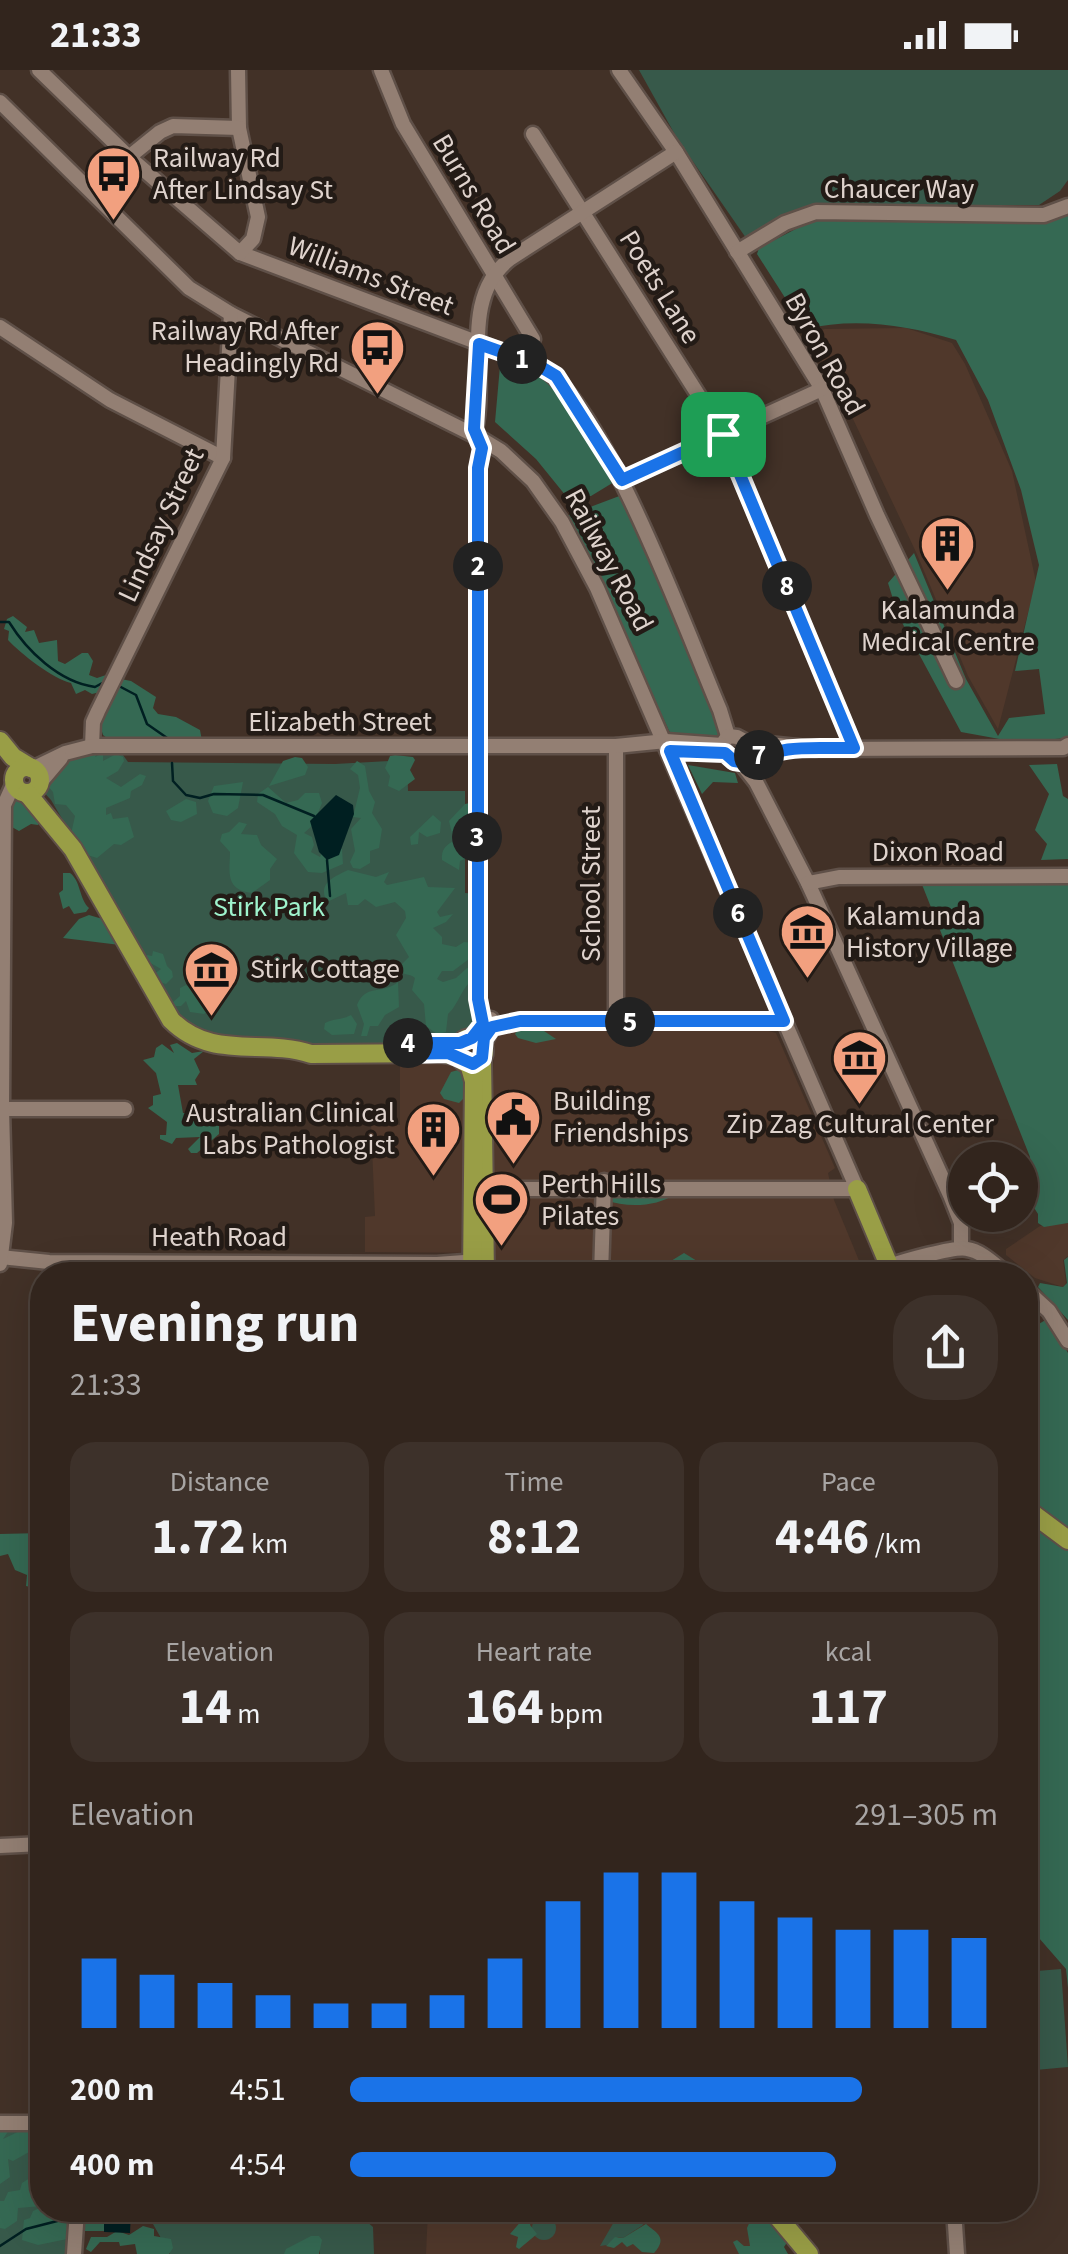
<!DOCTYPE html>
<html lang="en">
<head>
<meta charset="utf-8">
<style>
  body { margin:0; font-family:"Source Sans 3",sans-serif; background:#3d312a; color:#f1f3f6; height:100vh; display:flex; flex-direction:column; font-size:38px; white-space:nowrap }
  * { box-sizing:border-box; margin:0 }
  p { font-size:32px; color:#a8a5a4 }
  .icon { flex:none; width:55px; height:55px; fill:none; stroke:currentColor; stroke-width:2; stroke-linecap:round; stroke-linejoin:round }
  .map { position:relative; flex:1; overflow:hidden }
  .panel { position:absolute; left:30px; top:1192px; width:1008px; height:960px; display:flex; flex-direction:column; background:#32251d; border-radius:40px; box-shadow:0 10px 40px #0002,0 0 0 2px #4d423b }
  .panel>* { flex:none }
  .controls { position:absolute; left:948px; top:1072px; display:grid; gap:20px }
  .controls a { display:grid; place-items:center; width:90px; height:90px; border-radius:50%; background:#32251d; box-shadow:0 10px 40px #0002,0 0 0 2px #4d423b; font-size:50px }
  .pin { position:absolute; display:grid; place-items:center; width:85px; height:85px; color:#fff; margin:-42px; border-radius:20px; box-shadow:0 5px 15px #0006 }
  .km { position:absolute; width:50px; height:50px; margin:-25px; border-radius:50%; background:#222; color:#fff; font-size:28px; line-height:50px; text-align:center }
  .round { display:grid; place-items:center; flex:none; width:105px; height:105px; border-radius:40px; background:#3d312a }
  .summary { display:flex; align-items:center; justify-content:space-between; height:170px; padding:0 40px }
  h1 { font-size:55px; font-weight:700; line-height:75px }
  .stats { display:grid; grid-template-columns:repeat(3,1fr); gap:15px; height:170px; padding:10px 40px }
  .stats div { display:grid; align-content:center; border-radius:25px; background:#3d312a; text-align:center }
  .stats b { font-size:50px; font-weight:700 }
  .stats small { font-size:28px; font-weight:400 }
  .stats p { font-size:28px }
  .chart { height:280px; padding:20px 40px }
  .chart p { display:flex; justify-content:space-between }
  .chart svg { width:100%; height:180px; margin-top:10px; stroke:#1a73e8; stroke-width:6 }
  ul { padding:0 40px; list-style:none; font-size:32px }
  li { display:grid; grid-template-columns:160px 120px 1fr; align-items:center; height:75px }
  li i { height:25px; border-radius:12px; background:#1a73e8 }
  .status { display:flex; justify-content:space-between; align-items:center; height:70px; padding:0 50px; background:#32251d; direction:ltr }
  .status svg { height:28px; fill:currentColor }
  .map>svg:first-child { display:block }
  .built { fill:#50382b }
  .green { fill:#37594a }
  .forest { fill:#356953 }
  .water { fill:#001f21 }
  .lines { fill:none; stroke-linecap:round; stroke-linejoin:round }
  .stream { stroke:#001f21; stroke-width:2.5 }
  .minor-casing { stroke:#5f5048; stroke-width:19 }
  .major-casing { stroke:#5f5048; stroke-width:22 }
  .minor { stroke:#937f73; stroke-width:14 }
  .major { stroke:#999e46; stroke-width:18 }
  .route-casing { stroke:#fff; stroke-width:20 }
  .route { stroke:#1a73e8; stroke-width:12 }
  .labels { text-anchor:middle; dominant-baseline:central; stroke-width:9; stroke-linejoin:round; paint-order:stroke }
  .poi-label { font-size:28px; fill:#dfd3cd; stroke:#231b16; text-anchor:start }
  .street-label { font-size:28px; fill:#dfd3cd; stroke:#231b16 }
  .park-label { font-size:28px; fill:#9ff3cd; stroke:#231b16 }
</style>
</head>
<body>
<div class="status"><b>21:33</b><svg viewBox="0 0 49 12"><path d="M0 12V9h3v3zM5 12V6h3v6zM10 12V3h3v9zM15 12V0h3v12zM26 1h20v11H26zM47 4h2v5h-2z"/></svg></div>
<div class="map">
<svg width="1068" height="2184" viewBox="0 0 1068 2184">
  <rect width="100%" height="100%" fill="#423127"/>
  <g class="built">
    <path d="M906,258l46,15 13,21 47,107 24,111 -38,147 -30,-53 -52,-124 -80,-169 -31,-49 20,-5z"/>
    <path d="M512,960h253l11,3 59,135 -7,5 6,27 31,75h-372v-22l-128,-1v-35l10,-1 -4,-91h29v-63l50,2 12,11 1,9 30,1 1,-46 5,-6z"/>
    <path d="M1068,1153v33l-5,4 3,23 -3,4 -28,-9 -29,-23v-6l34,-23z"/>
    <path d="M428,2140h324l36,44h-362z"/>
  </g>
  <g class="green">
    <path d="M639,0h429v110l-8,11 -21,14 -233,1 -60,32 -68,-98z"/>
    <path d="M90,684l33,1 5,7 207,2 72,-4 1,31h57v102l12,1 6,130 -23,19 -18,1 -131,-1 -15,6 -107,-14 -138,-235 -13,-14z"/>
    <path d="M1061,1899l7,98 -43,4v-99z"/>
    <path d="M0,2053h42v87h35l-3,44h-74z"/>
    <path d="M153,2140h220l-7,11 7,6 1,27h-54v-15l-31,15h-119l-17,-30z"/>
    <path d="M638,2140l5,15 -20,13 -5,-1 -11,8 -7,1 18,-31z"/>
    <circle cx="544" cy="2158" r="12"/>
  </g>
  <g class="forest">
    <path d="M1068,144v524l-52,4 -55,-10 -63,-117 -10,-32 26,-30 52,126 32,57 11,-18 36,-4 -6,-45 -24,2 24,-106 -18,-75 -33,-90 -32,-60c-49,-15 -101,-23 -151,-11l-48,-75 2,-6 54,-28 204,3 26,-1z"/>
    <path d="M500,296l28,1 29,23 57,92 -23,14h-25l-30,-37 -41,-37z"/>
    <path d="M622,425l102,236 -10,9 -43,-5 -102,-220z"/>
    <path d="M13,546l14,11 -2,5 9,-2 5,13 18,-3 1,21 7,3 17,-11h6l5,8 -4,14 8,3 9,-3 -6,17 -8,2 -7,-4 -9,4 -5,-11c-18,-4 -50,-29 -63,-43l1,-9 -5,-2 3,-10z"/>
    <path d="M121,609l10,2 25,16 -3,11 5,6 18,3 24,13 2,11h-91l-8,-6 -4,-13z"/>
    <path d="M77,683h20l-2,4 8,-4v8l13,-7 7,3 1,4 -6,10 -12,7 15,9 19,-13 6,2 -4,9 -11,6 -1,7 -24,10v7l5,-2 2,6 15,-2 6,20 -13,8 -7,-1 -17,14 -16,-5 -10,-19 4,-18 -9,-11 -11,-1 -2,-12 -6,-7 21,-27z"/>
    <path d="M395,685l18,2 2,3 -5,10 5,9 -16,12 -11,-5 2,-10 -5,-8 5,-12z"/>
    <path d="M295,687l7,1 6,9 -3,8 -36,11 14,-25z"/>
    <path d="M357,691l8,5 4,25 6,11 -3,11 10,16 -3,19 -9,3v12l-10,6 -7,-1 -3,-6 5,-11 -4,-22 10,-11 -8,-1 7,-29 -2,-13 -8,-6z"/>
    <path d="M1057,694l6,32 5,3v60l-27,1 6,-16 -12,-14 14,-36 -20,-29z"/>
    <path d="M688,695l47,8 3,10 -25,-1 -11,12z"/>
    <path d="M243,712l-5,26 -11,8 -14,-3 -5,-12 6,-15z"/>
    <path d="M268,717l18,16 12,-3 7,-7h14l3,10 -9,22 -9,8 8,4 2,8 -3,7 9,5 4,-8h18l1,15 -21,9 -14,-1 -14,-19 3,-18 -15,-9 -7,-12 -18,-12 1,-8z"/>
    <path d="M15,726l6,1 21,22 -4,6 -7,-1 -12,7 -9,-5 -3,-23z"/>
    <path d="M186,729l10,3 1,12 -16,8 -10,-2 -5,-9z"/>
    <path d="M470,733l7,30 -24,5 -4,-17 16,-17z"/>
    <path d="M433,745l8,7 -1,11 -13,4 -8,-5 -1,12 -7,1 -1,-8z"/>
    <path d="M239,752l8,2 -6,10 16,1 4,10 16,14 -7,10v11l-18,13c-28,-3 -22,-23 -22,-41l-10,-11 2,-7 7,-2z"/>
    <path d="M472,769l2,16 -14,6 -1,9 -17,-10c-1,-11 4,-15 13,-20l10,3z"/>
    <path d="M348,800l28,7 13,-5 -5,10 3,3 37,-8 4,10 27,1 -18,24 3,5 13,-3 -7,8 -13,6 9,9v7l14,3 8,-5 10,1 -1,13 -20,15h-11l-5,8 6,3 13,-4 11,-10 4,1 3,10c-12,7 -15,25 -26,35l-2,18 -9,2 -11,-8 -2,-22 -12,-14 3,-12c-6,-6 -13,0 -15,-12l9,-9 -13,-22 10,-17 -1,-7 -10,-9 -19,5 -11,-8 -7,6h-10l-2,-12 -19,9c-10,-19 7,-25 21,-32z"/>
    <path d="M63,803h7c11,8 9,26 19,35l-3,4 -12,2 -5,-8 -6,3 -4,-16 4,-3z"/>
    <path d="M1068,806v347l-24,4 -6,-4v-9l-7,-11 -11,-1v-8l12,-2 -2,-35 -111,-280z"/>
    <path d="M89,845l17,5 14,25 -57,-7 16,-19z"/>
    <path d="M153,881l10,3 4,12 5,5 1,6 -7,7 -10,-3 -2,-7 7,-5 -14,-8v-6l5,1z"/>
    <path d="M398,912l1,25 -14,8 -7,11h-8l-3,10h-6l3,-12 -7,-19c9,-22 26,-10 41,-23z"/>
    <path d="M186,915l6,5 6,-1 12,14 1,5 -7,6 -14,-2 -4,-11 -5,5h-8l-1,-3 8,-7v-8z"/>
    <path d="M351,945l6,9 -3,10 -22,1 -8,-6 1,-6c10,-5 17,-3 26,-8z"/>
    <path d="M520,957l24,4 12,8 -20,4 -18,-5 -3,-4z"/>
    <path d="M177,973l15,10 12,-2 -10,8 6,13 -5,8 2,5h-19l5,28h8l4,7 24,6v8l-22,19h-6l-3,-4 12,-12 -24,1 -4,6 -12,-5v-4h6l1,-13 -19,-14 5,-3v-9l8,-2 -5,-21 -13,-13 11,-3 2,-9 6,-4 12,9 -4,-8z"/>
    <path d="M458,1000l6,3 4,21 -9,9 -15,-4 -4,-6 11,-21z"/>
    <path d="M608,1124h67c-18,13 -49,14 -69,6z"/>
    <path d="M684,1183l18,11 16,-2v7l-19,6h-51z"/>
    <path d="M1068,1187v63l-30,-33 2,-4 23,4 4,-4 -3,-23z"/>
    <path d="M1049,1248l19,35v635l-2,-19 -41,-47v-529l14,-5 -14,-42v-14z"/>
    <path d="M42,1463v51l-7,4 -9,-2 1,-11 -12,-5 -7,-16 -8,2v-22z"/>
    <path d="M0,2058l9,2 -6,9 21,-10h18v21l-13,2 -16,9 -5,-2 2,18 -10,7z"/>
    <path d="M38,2103l4,1v32l-24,2 -1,13 -12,8 -5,-1v-27h4l4,-9 12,-2 2,-7z"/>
    <path d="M42,2137v3h62v21h-22l-10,7 -34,7 -16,-5 2,-20 6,-2 3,-7z"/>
    <path d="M519,2140l32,1c-8,6 -17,1 -21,14l7,9 -18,15 -3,-2 2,-10 -8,-3 13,-15z"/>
    <path d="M736,2140l31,2 11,16 -2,4 10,-3 2,12 -4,6 4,7h-49l-6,-12 4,-2 7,6h6l-3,-18 4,-9 -13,-4z"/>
    <path d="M646,2154c9,8 23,13 8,29l-12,-1 -9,-8 -6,3 -5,-5 -8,6 -8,-2 9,-9 8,1z"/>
    <path d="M143,2156l11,3v7l17,3 2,9 -4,6h-32l-2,-10 -15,2 -1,-4h-19l-9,10 -5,-3 5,-12h16l10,-6 12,4z"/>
    <path d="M311,2166h8l3,4 -3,14h-35l2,-5z"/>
  </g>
  <g class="water">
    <path d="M336,725l17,10 1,9 -15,41 -12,5 -8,-8 -9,-31z"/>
    <path d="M104,2140h27l-1,23 -26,-1z"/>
  </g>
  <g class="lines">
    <g class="stream">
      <path d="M0,552h9c18,29 50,60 86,65l11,-6"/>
      <path d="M117,615l19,10 11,29 23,16"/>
      <path d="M172,693l1,18 13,14 14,3 14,-4 49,1 51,21"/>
      <path d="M327,790l3,36"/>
      <path d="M84,2150l20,-4"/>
      <path d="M0,2176l26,-17 39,-10"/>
    </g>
    <defs>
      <g id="minor">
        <path d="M39,0l90,87 111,96 297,112c64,30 152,273 183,345l8,26"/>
        <path d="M238,0l1,58 19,89 -5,22 -13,14"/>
        <path d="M381,0l22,54 130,215"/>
        <path d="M619,0l57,82 146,237 55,126 79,166"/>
        <path d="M0,32l189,186 42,26 247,123 23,14 32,30 29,41 35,66 260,601h-379"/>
        <path d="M533,64l190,300 131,314"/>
        <path d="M129,87l31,-25 13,-6 66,2"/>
        <path d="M737,182l48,-29 31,-11 228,3 24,-9"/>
        <path d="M0,257l110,73 113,58"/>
        <path d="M623,410l199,-91"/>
        <path d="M728,666l9,1 17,9 3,10 -4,5c-15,6 -25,-2 -31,-16z"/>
        <path d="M750,672l66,7 247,-1 5,-3"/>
        <path d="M92,676l1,-24 5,-11 125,-253 8,-144"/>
        <path d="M616,676v275"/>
        <path d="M741,693l15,19 52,101 142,312 11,28v25"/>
        <path d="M32,699l33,-16 27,-7h524l50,-5 56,4"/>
        <path d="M39,714l22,-26"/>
        <path d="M808,813l31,-6 229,-1"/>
        <path d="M483,954l-5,-25v-531l4,-20 -7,-19c13,-57 -17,-131 36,-171l165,-106"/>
        <path d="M473,968l18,-19"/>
        <path d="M483,976l9,-19 29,-6h263"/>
        <path d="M2,1039h123"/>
        <path d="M0,1187l49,5 388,2 41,-3"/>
        <path d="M0,1194l5,-41 -3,-114 2,-304 10,-22"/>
        <path d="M889,1196c14,-5 66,-20 78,-17 15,2 29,17 41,26"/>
        <path d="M601,1205l3,-94"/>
        <path d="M1025,1219l24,22 19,30"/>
        <path d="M0,1776l42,-2"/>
        <path d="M0,2053h42"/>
        <path d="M954,2140l3,44"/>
        <path d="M74,2184l3,-44"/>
      </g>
      <g id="major">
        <path d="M0,671l13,16 18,11"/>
        <circle cx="27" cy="710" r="13"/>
        <path d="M27,723l46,56 98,171c41,41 91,18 140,34l129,-1 18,3"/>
        <circle cx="471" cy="981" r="13"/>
        <path d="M482,988l3,217"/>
        <path d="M469,994l5,17 -2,194"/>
        <path d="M857,1119l36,86"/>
        <path d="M1025,1438l43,32"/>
        <path d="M772,2140l37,44"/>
      </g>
    </defs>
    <use href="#minor" class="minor-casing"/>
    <use href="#major" class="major-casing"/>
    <use href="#minor" class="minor"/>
    <use href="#major" class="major"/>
  </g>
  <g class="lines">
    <defs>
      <path id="route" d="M479,274l57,20 20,12 66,104 101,-46 131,314c-42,1 -70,-5 -106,15l-14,-2 -9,-8 -55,-2 114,270h-264l-28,6 -8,11 -2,20 -9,6 -25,-11 -44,1v-11h56l12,-5 11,-14 -5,-25v-531l4,-20 -8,-19z"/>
    </defs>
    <use href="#route" class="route-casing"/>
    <use href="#route" class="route"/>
  </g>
  <defs>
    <symbol id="bus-pin" viewBox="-11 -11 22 30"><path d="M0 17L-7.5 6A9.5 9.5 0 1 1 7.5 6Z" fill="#f2a07f" stroke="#231b16"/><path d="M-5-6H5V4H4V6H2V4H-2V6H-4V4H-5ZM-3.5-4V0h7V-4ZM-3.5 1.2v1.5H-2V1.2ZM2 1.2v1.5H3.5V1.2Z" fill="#111"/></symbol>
    <symbol id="building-pin" viewBox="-11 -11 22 30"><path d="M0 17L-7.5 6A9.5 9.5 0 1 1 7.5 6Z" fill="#f2a07f" stroke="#231b16"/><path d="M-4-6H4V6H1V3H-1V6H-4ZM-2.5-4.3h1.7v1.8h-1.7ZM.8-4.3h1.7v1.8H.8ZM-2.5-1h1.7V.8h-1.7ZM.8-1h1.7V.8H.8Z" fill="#111"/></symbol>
    <symbol id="museum-pin" viewBox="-11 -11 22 30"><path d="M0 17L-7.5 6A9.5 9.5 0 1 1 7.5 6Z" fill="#f2a07f" stroke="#231b16"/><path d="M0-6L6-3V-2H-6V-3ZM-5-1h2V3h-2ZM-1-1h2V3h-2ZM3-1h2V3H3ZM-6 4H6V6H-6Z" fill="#111"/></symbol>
    <symbol id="civic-pin" viewBox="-11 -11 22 30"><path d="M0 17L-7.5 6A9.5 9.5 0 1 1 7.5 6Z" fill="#f2a07f" stroke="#231b16"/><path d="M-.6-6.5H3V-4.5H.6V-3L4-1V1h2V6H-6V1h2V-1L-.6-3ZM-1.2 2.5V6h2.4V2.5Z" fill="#111"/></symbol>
    <symbol id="stadium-pin" viewBox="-11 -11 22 30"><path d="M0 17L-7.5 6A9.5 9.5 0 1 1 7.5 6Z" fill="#f2a07f" stroke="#231b16"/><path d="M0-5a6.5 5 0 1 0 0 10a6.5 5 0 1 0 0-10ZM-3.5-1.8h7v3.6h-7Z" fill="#111"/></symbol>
  </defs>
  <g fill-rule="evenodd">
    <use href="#bus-pin" x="82" y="72" width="63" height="86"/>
    <use href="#bus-pin" x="346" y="246" width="63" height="86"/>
    <use href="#building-pin" x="916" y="442" width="63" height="86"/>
    <use href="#museum-pin" x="776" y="830" width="63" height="86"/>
    <use href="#museum-pin" x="180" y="868" width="63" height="86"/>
    <use href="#museum-pin" x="828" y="956" width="63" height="86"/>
    <use href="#civic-pin" x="482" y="1016" width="63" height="86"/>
    <use href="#building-pin" x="402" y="1028" width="63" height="86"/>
    <use href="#stadium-pin" x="470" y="1098" width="63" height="86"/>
  </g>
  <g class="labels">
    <g class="poi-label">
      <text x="153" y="88">Railway Rd<tspan x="153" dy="32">After Lindsay St</tspan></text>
      <text x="339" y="261" text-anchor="end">Railway Rd After<tspan x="339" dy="32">Headingly Rd</tspan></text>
      <text x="948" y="540" text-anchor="middle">Kalamunda<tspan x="948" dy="32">Medical Centre</tspan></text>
      <text x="846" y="846">Kalamunda<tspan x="846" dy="32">History Village</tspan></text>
      <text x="250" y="899">Stirk Cottage</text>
      <text x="553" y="1031">Building<tspan x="553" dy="32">Friendships</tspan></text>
      <text x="395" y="1043" text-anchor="end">Australian Clinical<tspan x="395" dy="32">Labs Pathologist</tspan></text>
      <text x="860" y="1054" text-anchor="middle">Zip Zag Cultural Center</text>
      <text x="541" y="1114">Perth Hills<tspan x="541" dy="32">Pilates</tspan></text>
    </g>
    <g class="street-label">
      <text x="899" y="119">Chaucer Way</text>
      <text transform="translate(474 124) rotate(59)">Burns Road</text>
      <text transform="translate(371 206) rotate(21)">Williams Street</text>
      <text transform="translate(660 217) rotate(58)">Poets Lane</text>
      <text transform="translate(825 284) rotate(61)">Byron Road</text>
      <text transform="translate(161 455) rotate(-65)">Lindsay Street</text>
      <text transform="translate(609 490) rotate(62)">Railway Road</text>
      <text x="340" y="652">Elizabeth Street</text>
      <text x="938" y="782">Dixon Road</text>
      <text transform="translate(591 814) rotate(-90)">School Street</text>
      <text x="219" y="1167">Heath Road</text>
    </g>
    <g class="park-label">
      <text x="269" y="837">Stirk Park</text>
    </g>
  </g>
</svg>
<div class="controls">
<a><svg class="icon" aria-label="locate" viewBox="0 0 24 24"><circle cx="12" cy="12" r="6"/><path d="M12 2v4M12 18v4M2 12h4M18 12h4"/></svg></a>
</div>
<div class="pin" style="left:723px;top:364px;background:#1e9e55"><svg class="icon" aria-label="arrive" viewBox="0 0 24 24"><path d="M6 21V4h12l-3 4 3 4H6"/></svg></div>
<b class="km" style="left:522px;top:289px">1</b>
<b class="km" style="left:478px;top:496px">2</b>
<b class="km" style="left:477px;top:767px">3</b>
<b class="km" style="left:408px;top:973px">4</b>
<b class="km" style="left:630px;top:952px">5</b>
<b class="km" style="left:738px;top:843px">6</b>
<b class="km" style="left:759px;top:685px">7</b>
<b class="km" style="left:787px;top:516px">8</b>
<section class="panel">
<div class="summary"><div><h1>Evening run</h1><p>21:33</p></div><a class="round"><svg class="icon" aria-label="share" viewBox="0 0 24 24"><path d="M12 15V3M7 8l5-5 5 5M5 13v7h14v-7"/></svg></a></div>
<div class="stats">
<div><p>Distance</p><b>1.72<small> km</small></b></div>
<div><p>Time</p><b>8:12</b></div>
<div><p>Pace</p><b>4:46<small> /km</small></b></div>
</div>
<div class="stats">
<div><p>Elevation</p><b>14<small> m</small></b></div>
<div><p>Heart rate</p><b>164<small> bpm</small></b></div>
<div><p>kcal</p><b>117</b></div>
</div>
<div class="chart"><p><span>Elevation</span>291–305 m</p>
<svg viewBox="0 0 160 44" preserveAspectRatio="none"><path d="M5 44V27M15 44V31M25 44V33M35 44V36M45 44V38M55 44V38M65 44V36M75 44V27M85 44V13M95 44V6M105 44V6M115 44V13M125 44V17M135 44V20M145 44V20M155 44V22"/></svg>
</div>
<ul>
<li><b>200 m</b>4:51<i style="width:79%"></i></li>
<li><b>400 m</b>4:54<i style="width:75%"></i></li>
</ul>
</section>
</div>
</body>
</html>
